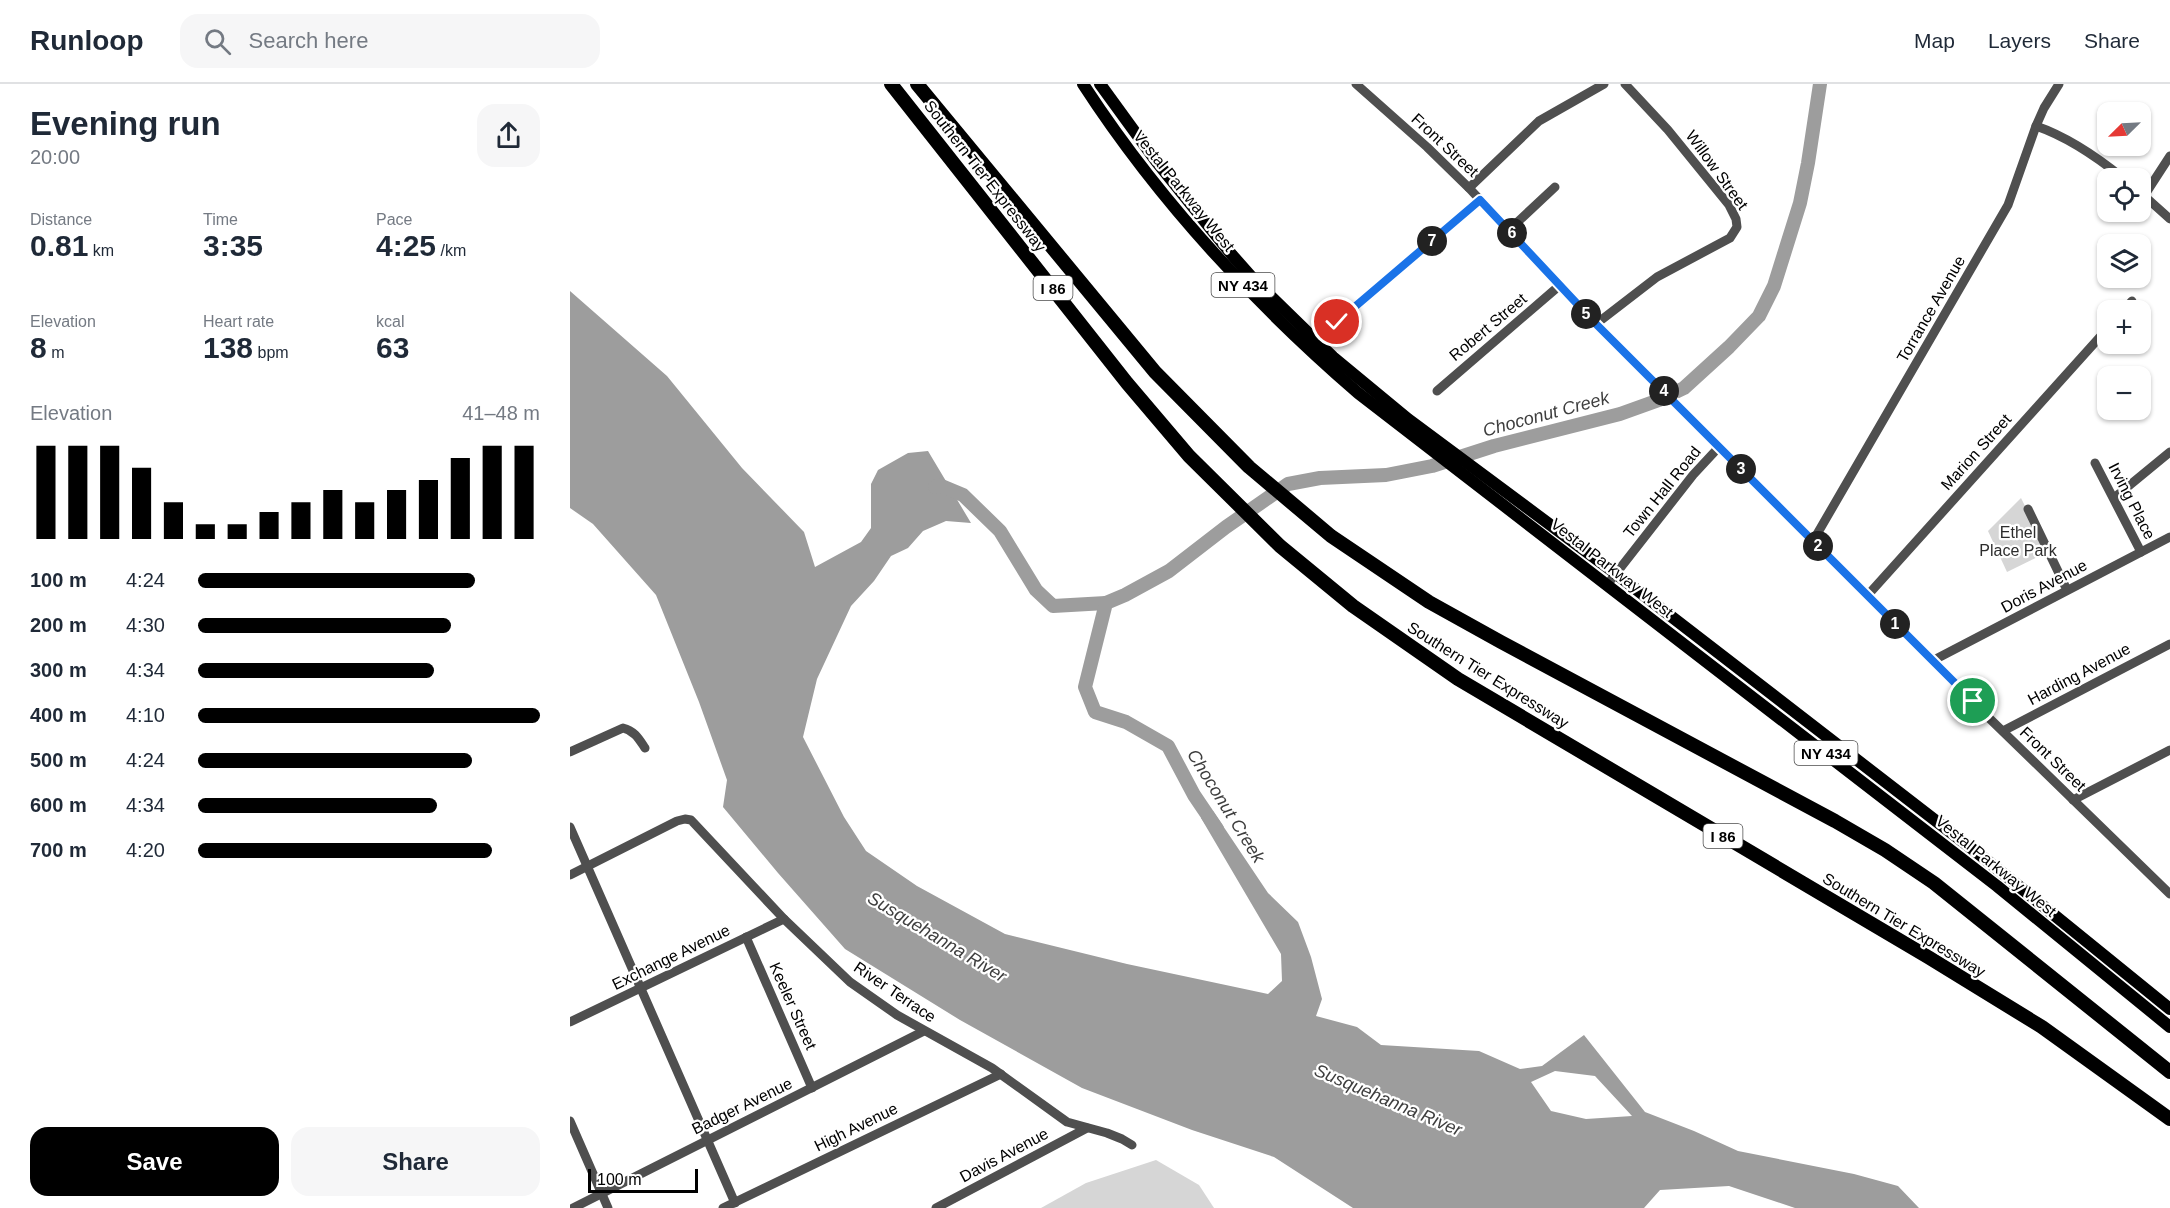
<!DOCTYPE html>
<html lang="en">
<head>
<meta charset="utf-8">
<style>
  body { margin:0; font-family:Arial,sans-serif; background:#f6f6f7; color:#1f2937; height:100vh; display:flex; flex-direction:column; font-size:22px; white-space:nowrap }
  * { box-sizing:border-box; margin:0 }
  p { font-size:20px; color:#747a83 }
  .icon { flex:none; width:33px; height:33px; fill:none; stroke:currentColor; stroke-width:2; stroke-linecap:round; stroke-linejoin:round }
  .map { position:relative; flex:1; overflow:hidden }
  .panel { display:flex; flex-direction:column; background:#fff; width:570px }
  .panel>* { flex:none }
  .needle { width:39px; rotate:246deg }
  .buttons { position:absolute; left:1527px; top:18px; display:grid; gap:12px }
  .buttons a { display:grid; place-items:center; width:54px; height:54px; border-radius:12px; background:#fff; box-shadow:0 2px 4px #0004; font-size:30px }
  .scale { position:absolute; left:18px; bottom:15px; width:110px; box-sizing:border-box; padding-left:6px; border:3px solid #000; border-top:0; font-size:16px; line-height:21px; white-space:nowrap; color:#000; -webkit-text-stroke:4px #fff; paint-order:stroke }
  .pin { position:absolute; display:grid; place-items:center; width:51px; height:51px; color:#fff; margin:-26px; border:3px solid #fff; border-radius:50%; box-shadow:0 2px 6px #0007 }
  .km { position:absolute; width:30px; height:30px; margin:-15px; border-radius:50%; background:#222; color:#fff; font-size:16px; line-height:30px; text-align:center }
  .round { display:grid; place-items:center; flex:none; width:63px; height:63px; border-radius:18px; background:#f6f6f7 }
  .overview { display:flex; align-items:center; justify-content:space-between; height:102px; padding:0 30px }
  h1 { font-size:33px; font-weight:700; line-height:45px }
  .figures { display:grid; grid-template-columns:repeat(3,1fr); gap:9px; height:102px; padding:6px 30px }
  .figures div { display:grid; align-content:center }
  .figures b { font-size:30px; font-weight:700 }
  .figures small { font-size:16px; font-weight:400 }
  .figures p { font-size:16px }
  .chart { height:168px; padding:12px 30px }
  .chart p { display:flex; justify-content:space-between }
  .chart svg { width:100%; height:108px; margin-top:6px; stroke:#000; stroke-width:6 }
  .action { display:flex; gap:12px; margin-top:auto; padding:12px 30px }
  .action a { flex:1; height:69px; border-radius:18px; background:#000; color:#fff; font-size:24px; font-weight:700; line-height:69px; text-align:center }
  .action a+a { background:#f6f6f7; color:#1f2937 }
  ul { padding:0 30px; list-style:none; font-size:20px }
  li { display:grid; grid-template-columns:96px 72px 1fr; align-items:center; height:45px }
  li i { height:15px; border-radius:8px; background:#000 }
  header { display:flex; align-items:center; gap:36px; box-sizing:border-box; height:84px; padding:0 30px; background:#fff; border-bottom:2px solid #e0e1e3 }
  header strong { font-size:28px }
  nav { display:flex; gap:33px; margin-inline-start:auto; font-size:21px }
  .search { width:420px; height:54px; background:#f6f6f7; display:flex; align-items:center; gap:15px; box-sizing:border-box; padding:0 21px; border-radius:18px; color:#747a83; font-size:22px }
  main { display:flex; flex:1; min-height:0 }
  .map>svg:first-child { display:block }
  .green { fill:#d6d6d6 }
  .water { fill:#9d9d9d; fill-rule:evenodd }
  .lines { fill:none; stroke-linecap:round; stroke-linejoin:round }
  .river { stroke:#9d9d9d; stroke-width:14 }
  .minor { stroke:#4f4f4f; stroke-width:9 }
  .major { stroke:#000; stroke-width:12 }
  .highway { stroke:#000; stroke-width:14 }
  .route-casing { stroke:#fff; stroke-width:12 }
  .route { stroke:#1a73e8; stroke-width:8 }
  .labels { text-anchor:middle; dominant-baseline:central; stroke-width:4.5; stroke-linejoin:round; paint-order:stroke }
  .shield { fill:#fff; stroke:#4c4c4c; stroke-width:1.5 }
  .shield-label { font-size:15px; font-weight:bold; fill:#000 }
  .street-label { font-size:16px; fill:#000; stroke:#fff }
  .park-label { font-size:16px; fill:#2d2d2d; stroke:#fff }
  .water-label { font-size:18px; font-style:italic; fill:#3e3e3e; stroke:#fff }
</style>
</head>
<body>
<header>
<strong>Runloop</strong>
<div class="search"><svg class="icon" aria-label="search" viewBox="0 0 24 24"><circle cx="10" cy="10" r="6"/><path d="M15 15l6 6"/></svg>Search here</div>
<nav><a>Map</a><a>Layers</a><a>Share</a></nav>
</header>
<main>
<section class="panel">
<div class="overview"><div><h1>Evening run</h1><p>20:00</p></div><a class="round"><svg class="icon" aria-label="share" viewBox="0 0 24 24"><path d="M12 15V3M7 8l5-5 5 5M5 13v7h14v-7"/></svg></a></div>
<div class="figures">
<div><p>Distance</p><b>0.81<small> km</small></b></div>
<div><p>Time</p><b>3:35</b></div>
<div><p>Pace</p><b>4:25<small> /km</small></b></div>
</div>
<div class="figures">
<div><p>Elevation</p><b>8<small> m</small></b></div>
<div><p>Heart rate</p><b>138<small> bpm</small></b></div>
<div><p>kcal</p><b>63</b></div>
</div>
<div class="chart"><p><span>Elevation</span>41–48 m</p>
<svg viewBox="0 0 160 44" preserveAspectRatio="none"><path d="M5 44V6M15 44V6M25 44V6M35 44V15M45 44V29M55 44V38M65 44V38M75 44V33M85 44V29M95 44V24M105 44V29M115 44V24M125 44V20M135 44V11M145 44V6M155 44V6"/></svg>
</div>
<ul>
<li><b>100 m</b>4:24<i style="width:81%"></i></li>
<li><b>200 m</b>4:30<i style="width:74%"></i></li>
<li><b>300 m</b>4:34<i style="width:69%"></i></li>
<li><b>400 m</b>4:10<i style="width:100%"></i></li>
<li><b>500 m</b>4:24<i style="width:80%"></i></li>
<li><b>600 m</b>4:34<i style="width:70%"></i></li>
<li><b>700 m</b>4:20<i style="width:86%"></i></li>
</ul>
<div class="action"><a>Save</a><a>Share</a></div>
</section>
<div class="map">
<svg width="1600" height="1124" viewBox="0 0 1600 1124">
  <rect width="100%" height="100%" fill="#fff"/>
  <g class="green">
    <path d="M1451,414l27,54 -41,20 -19,-41z"/>
    <path d="M586,1076l43,25 15,23h-173l45,-25z"/>
  </g>
  <path class="water" d="M0,207l97,85 75,92 62,64 11,35 46,-25 10,-14v-44l7,-14 30,-17 20,-2 43,72 -25,-2 -23,10 -15,17 -17,8 -17,25 -23,25 -34,73 -14,58 41,80 22,34 51,35 88,48 122,30 141,30 14,-13 -1,-27 -80,-136 12,-7 55,82 30,29 13,35 11,42 -6,17 41,11 24,18 98,6 41,18 22,-3 42,-31 61,77 49,19 44,20 116,23 44,12 21,22h-124l-66,-22 -69,4 -16,18h-291l-79,-51 -82,-27 -110,-42 -122,-68 -115,-71 -67,-76 -55,-66 4,-27 -28,-78 -43,-107 -63,-71 -23,-16zM985,987l40,5 37,40 -46,3 -35,-8 -20,-29z"/>
  <g class="lines">
    <g class="river">
      <path d="M365,403l4,-2 24,10 37,36 36,59 17,16 53,-3"/>
      <path d="M647,745l-23,-34 -26,-49 -42,-24 -31,-10 -10,-25 21,-84 19,-8 44,-24 57,-44 62,-43 32,-6 66,-3 46,-9 62,-20 126,-32 39,-14 25,-12 45,-41 30,-31 15,-30 26,-83 8,-40 12,-79"/>
    </g>
    <g class="minor">
      <path d="M786,0l71,63 42,41 127,136 393,394 181,176"/>
      <path d="M1466,42c32,11 61,31 87,52"/>
      <path d="M899,104l70,-67 65,-37"/>
      <path d="M1571,109l29,26"/>
      <path d="M1574,112l26,-40"/>
      <path d="M939,146l46,-43"/>
      <path d="M1554,226l8,-9"/>
      <path d="M1026,240l61,-47 73,-39 7,-11 -1,-8 -7,-14 -61,-75 -43,-46"/>
      <path d="M746,257l165,-141"/>
      <path d="M867,307l122,-105"/>
      <path d="M1525,379l46,89"/>
      <path d="M1544,414l56,-46"/>
      <path d="M1458,425l39,81"/>
      <path d="M1243,457l195,-336 28,-79 8,-18 15,-24"/>
      <path d="M1037,501l86,-110 26,-28"/>
      <path d="M1297,512l241,-268"/>
      <path d="M1362,577l238,-124"/>
      <path d="M1433,647l167,-87"/>
      <path d="M0,668l53,-24c12,3 16,11 22,20"/>
      <path d="M1503,716l97,-50"/>
      <path d="M0,743l165,376"/>
      <path d="M0,791l107,-54 8,-2 6,1 93,99 66,63 47,33 95,53 75,54 40,11 15,6 10,6"/>
      <path d="M176,853l66,151"/>
      <path d="M0,938l214,-103"/>
      <path d="M0,1037l38,87"/>
      <path d="M3,1124l351,-177"/>
      <path d="M153,1124l278,-134"/>
      <path d="M366,1124l151,-80"/>
    </g>
    <g class="major">
      <path d="M513,0c76,117 170,218 275,309l639,493 173,141"/>
      <path d="M530,0l56,77 76,94 23,26 78,76 75,62 207,154 369,285 186,151"/>
    </g>
    <g class="highway">
      <path d="M321,0l236,299 62,73 91,90 73,60 105,73 470,278 114,70 128,92"/>
      <path d="M347,0l238,288 94,95 82,69 98,66 72,40 334,179 50,29 49,33 236,189"/>
    </g>
  </g>
  <g class="lines">
    <defs>
      <path id="route" d="M767,238l143,-122 116,124 377,377"/>
    </defs>
    <use href="#route" class="route-casing"/>
    <use href="#route" class="route"/>
  </g>
  <g class="labels">
    <g class="shield">
      <rect x="641.5" y="189" width="63" height="24" rx="4.5"/>
      <rect x="463.5" y="192" width="39" height="24" rx="4.5"/>
      <rect x="1224.5" y="657" width="63" height="24" rx="4.5"/>
      <rect x="1133.5" y="740" width="39" height="24" rx="4.5"/>
    </g>
    <g class="shield-label">
      <text x="673" y="201">NY 434</text>
      <text x="483" y="204">I 86</text>
      <text x="1256" y="669">NY 434</text>
      <text x="1153" y="752">I 86</text>
    </g>
    <g class="street-label">
      <text transform="translate(875 61) rotate(43)">Front Street</text>
      <text transform="translate(1147 86) rotate(54)">Willow Street</text>
      <text transform="translate(415 92) rotate(52)">Southern Tier Expressway</text>
      <text transform="translate(614 107) rotate(51)">Vestal Parkway West</text>
      <text transform="translate(1361 225) rotate(-60)">Torrance Avenue</text>
      <text transform="translate(918 243) rotate(-40)">Robert Street</text>
      <text transform="translate(1406 368) rotate(-48)">Marion Street</text>
      <text transform="translate(1092 408) rotate(-51)">Town Hall Road</text>
      <text transform="translate(1562 417) rotate(63)">Irving Place</text>
      <text transform="translate(1042 484) rotate(38)">Vestal Parkway West</text>
      <text transform="translate(1474 502) rotate(-28)">Doris Avenue</text>
      <text transform="translate(1509 590) rotate(-28)">Harding Avenue</text>
      <text transform="translate(918 591) rotate(32)">Southern Tier Expressway</text>
      <text transform="translate(1483 675) rotate(44)">Front Street</text>
      <text transform="translate(1426 782) rotate(39)">Vestal Parkway West</text>
      <text transform="translate(1334 841) rotate(31)">Southern Tier Expressway</text>
      <text transform="translate(101 873) rotate(-26)">Exchange Avenue</text>
      <text transform="translate(325 908) rotate(34)">River Terrace</text>
      <text transform="translate(223 922) rotate(66)">Keeler Street</text>
      <text transform="translate(172 1022) rotate(-26)">Badger Avenue</text>
      <text transform="translate(286 1043) rotate(-26)">High Avenue</text>
      <text transform="translate(434 1071) rotate(-28)">Davis Avenue</text>
    </g>
    <g class="park-label">
      <text x="1448" y="448">Ethel<tspan x="1448" dy="18">Place Park</tspan></text>
    </g>
    <g class="water-label">
      <text transform="translate(976 330) rotate(-15)">Choconut Creek</text>
      <text transform="translate(656 722) rotate(58)">Choconut Creek</text>
      <text transform="translate(367 853) rotate(31)">Susquehanna River</text>
      <text transform="translate(818 1016) rotate(23)">Susquehanna River</text>
    </g>
  </g>
</svg>
<div class="buttons">
<a><svg class="needle" viewBox="-14 -14 28 28"><path d="M0-13l5 13h-10z" fill="#e53935"/><path d="M0 13l5-13h-10z" fill="#747a83"/></svg></a>
<a><svg class="icon" aria-label="locate" viewBox="0 0 24 24"><circle cx="12" cy="12" r="6"/><path d="M12 2v4M12 18v4M2 12h4M18 12h4"/></svg></a>
<a><svg class="icon" aria-label="layers" viewBox="0 0 24 24"><path d="M12 4l9 5-9 5-9-5zM3 14l9 5 9-5"/></svg></a>
<a>+</a>
<a>−</a>
</div>
<div class="scale">100 m</div>
<div class="pin" style="left:1403px;top:617px;background:#1e9e55"><svg class="icon" aria-label="arrive" viewBox="0 0 24 24"><path d="M6 21V4h12l-3 4 3 4H6"/></svg></div>
<div class="pin" style="left:767px;top:238px;background:#d93025"><svg class="icon" aria-label="check" viewBox="0 0 24 24"><path d="M5 12l5 5 9-10"/></svg></div>
<b class="km" style="left:1325px;top:540px">1</b>
<b class="km" style="left:1248px;top:462px">2</b>
<b class="km" style="left:1171px;top:385px">3</b>
<b class="km" style="left:1094px;top:307px">4</b>
<b class="km" style="left:1016px;top:230px">5</b>
<b class="km" style="left:942px;top:149px">6</b>
<b class="km" style="left:862px;top:157px">7</b>
</div>
</main>
</body>
</html>
